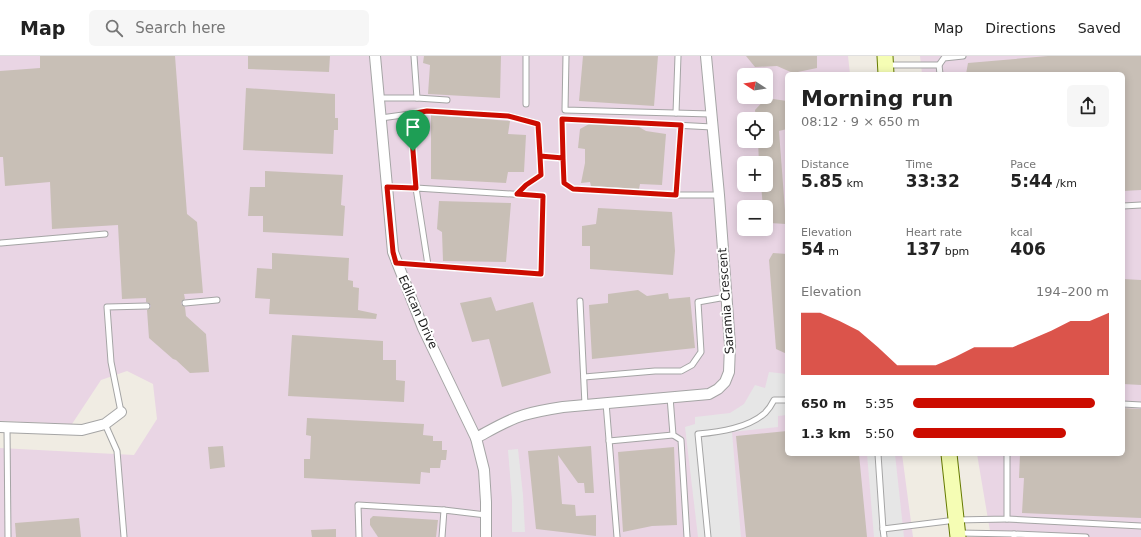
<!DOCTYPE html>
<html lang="en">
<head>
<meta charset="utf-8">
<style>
  body { margin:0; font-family:"DejaVu Sans",sans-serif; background:#f6f6f6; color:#222; height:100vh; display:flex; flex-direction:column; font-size:15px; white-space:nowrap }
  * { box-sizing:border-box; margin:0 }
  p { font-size:13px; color:#767676 }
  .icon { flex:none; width:22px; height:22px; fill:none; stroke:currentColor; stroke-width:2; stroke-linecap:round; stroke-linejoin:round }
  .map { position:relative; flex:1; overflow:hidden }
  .side { position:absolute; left:785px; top:16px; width:340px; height:384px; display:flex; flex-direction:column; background:#fff; border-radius:6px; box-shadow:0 2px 10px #0003 }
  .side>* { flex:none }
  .needle { width:26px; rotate:282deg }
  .controls { position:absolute; left:737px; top:12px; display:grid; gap:8px }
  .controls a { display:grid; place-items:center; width:36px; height:36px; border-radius:6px; background:#fff; box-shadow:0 2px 10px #0003; font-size:20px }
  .pin { position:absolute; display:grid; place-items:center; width:34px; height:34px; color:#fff; margin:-41px -17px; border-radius:50% 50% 50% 0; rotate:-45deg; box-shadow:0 0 4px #0007 }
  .pin .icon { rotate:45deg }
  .round { display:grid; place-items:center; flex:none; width:42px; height:42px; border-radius:6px; background:#f6f6f6 }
  .headline { display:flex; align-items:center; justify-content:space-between; height:68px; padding:0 16px }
  h1 { font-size:22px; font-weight:600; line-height:30px }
  .stats { display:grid; grid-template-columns:repeat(3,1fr); gap:6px; height:68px; padding:4px 16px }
  .stats div { display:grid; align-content:center }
  .stats b { font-size:17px; font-weight:600 }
  .stats small { font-size:11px; font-weight:400 }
  .stats p { font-size:11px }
  .chart { height:112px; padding:8px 16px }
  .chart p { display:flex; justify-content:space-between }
  .chart svg { width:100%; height:72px; margin-top:4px; fill:#cc0c00; opacity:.7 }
  ul { padding:0 16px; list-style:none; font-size:13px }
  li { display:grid; grid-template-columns:64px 48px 1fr; align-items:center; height:30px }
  li i { height:10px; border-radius:5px; background:#cc0c00 }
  header { display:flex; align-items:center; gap:24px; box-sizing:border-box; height:56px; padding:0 20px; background:#fff; border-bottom:1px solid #e0e0e0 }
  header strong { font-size:19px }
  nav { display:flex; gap:22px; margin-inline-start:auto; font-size:14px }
  .search { width:280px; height:36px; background:#f6f6f6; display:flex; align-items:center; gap:10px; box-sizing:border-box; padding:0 14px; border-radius:6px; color:#767676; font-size:15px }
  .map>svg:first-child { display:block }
  .industrial { fill:#e9d5e4; fill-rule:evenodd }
  .parking { fill:#e6e6e6 }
  .building { fill:#c8bfb6 }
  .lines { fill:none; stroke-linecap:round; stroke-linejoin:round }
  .lane-casing { stroke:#a5a5a5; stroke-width:7 }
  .street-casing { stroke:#a5a5a5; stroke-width:12 }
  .secondary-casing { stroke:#657a00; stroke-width:17 }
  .lane { stroke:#fff; stroke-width:5 }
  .street { stroke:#fff; stroke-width:10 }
  .secondary { stroke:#f5fdb4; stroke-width:15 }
  .route-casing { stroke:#fff; stroke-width:8 }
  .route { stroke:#cc0c00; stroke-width:5 }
  .labels { text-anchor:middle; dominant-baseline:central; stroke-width:4; stroke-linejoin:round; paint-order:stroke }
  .street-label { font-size:12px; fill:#1e1e1e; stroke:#fff }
</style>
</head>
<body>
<header>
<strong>Map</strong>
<div class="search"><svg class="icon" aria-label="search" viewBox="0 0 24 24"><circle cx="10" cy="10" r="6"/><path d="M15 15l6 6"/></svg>Search here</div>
<nav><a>Map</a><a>Directions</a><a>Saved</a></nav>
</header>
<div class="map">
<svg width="1141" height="481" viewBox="0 0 1141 481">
  <rect width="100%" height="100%" fill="#f0ece3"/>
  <g class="industrial">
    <path d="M0,0h848l2,18h-63v380h115l11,83h-913v-89l134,7 23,-36 -4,-35 -26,-13 -26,9 -29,44 -72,-3zM744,19h22v22h-22zM744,63h22v22h-22zM744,107h22v22h-22zM744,151h22v22h-22z"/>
    <path d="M920,0h221v481h-150l-14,-83h146v-380h-201z"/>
  </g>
  <g class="parking">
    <path d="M769,316l18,2v41l-9,1v11l-46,5 9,105h-43l-13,-110 10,-3v-7l35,-4 14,-9 11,-19 10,3z"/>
    <path d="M518,393l5,46 2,37h-13v-32l-4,-50z"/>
    <path d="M867,398h28l9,83h-30z"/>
  </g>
  <g class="building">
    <path d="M40,0h135l12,158 10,8 6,71 -19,1 1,5 -3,2 -1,3 4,3 1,9 20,18 3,38 -19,1 -14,-13 -3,-1 -24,-21 -2,-28 3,-2 1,-2 -2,-3 -3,-1v-4l-24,1 -4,-74 -66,4 -2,-47 -45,4 -2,-29h-3v-86l40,-3z"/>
    <path d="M248,0h82l-1,16 -81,-3z"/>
    <path d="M424,0h77l-1,42 -72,-4 2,-29 -7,-2z"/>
    <path d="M583,0h75l-4,50 -75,-5z"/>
    <path d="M746,0h71v12l-24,5 -16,-7 -22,1z"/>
    <path d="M1048,0h93v134l-18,1v-117h-157l2,-11z"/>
    <path d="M246,32l89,6v24h3v12h-4l-1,24 -90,-4z"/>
    <path d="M766,42l21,3v28l-8,2 7,93 -16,-1 -4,-5v-11h-3l-2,-22h5v-22h-7l-1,-22h8v-22h-10l-1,-9z"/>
    <path d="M431,59l79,6 -2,13 18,1 -2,37h-16l-2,11 -75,-4z"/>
    <path d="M589,68l50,3 7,4 20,3 -4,51 -22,-1 -1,5 -48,-3 -1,-4 -9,1 4,-20v-14l-7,-1 2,-19z"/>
    <path d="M265,115l78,4 -2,30 4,1 -2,30 -80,-4v-16h-15l2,-29h15z"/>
    <path d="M439,145l72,2 -5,59 -63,-1 -1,-29 -5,-3z"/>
    <path d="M598,152l74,4 3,39 -2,24 -83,-6v-23h-8v-20l14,-2z"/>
    <path d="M272,197l77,5 -1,22 5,1v6l6,1 -1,22 19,4 -1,5 -107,-5 1,-15 -15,-1 2,-30 15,1z"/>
    <path d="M773,197l14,1v100l-11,-5 -7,-89z"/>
    <path d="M1123,223l18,1v105l-18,-1z"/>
    <path d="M638,234l9,6 21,-3 1,6 21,-2 5,51 -103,11 -3,-54 19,-2v-9z"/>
    <path d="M491,241l5,14 37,-9 18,71 -49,14 -13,-48 -17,3 -12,-39z"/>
    <path d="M292,279l91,6v19h13v20l9,1 -1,21 -116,-6z"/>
    <path d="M1123,352l18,1v109l-119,-5 2,-35h-5l1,-24h103z"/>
    <path d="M307,362l117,6 -1,11 10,1v5h9v9h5l-1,10h-5l-1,8h-10v5l-9,-1 -1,12 -116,-6v-19h6l1,-23 -5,-1z"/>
    <path d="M787,375v23h72l8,83h-121l-10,-101z"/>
    <path d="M223,390l2,21 -15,2 -2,-22z"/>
    <path d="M591,390l3,47h-9l-1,-10h-6l-20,-28 4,49 13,1 1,11 20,-1v21l-60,-7 -8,-78z"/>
    <path d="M674,391l3,78 -25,1 -29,6 -5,-80z"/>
    <path d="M373,460l65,4 -2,17h-58l-8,-12v-6z"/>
    <path d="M79,462l2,19h-65l-1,-14z"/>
    <path d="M336,473v8h-24l-1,-7z"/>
  </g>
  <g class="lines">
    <defs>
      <g id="lane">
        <path d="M526,0v48"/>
        <path d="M566,0l-1,54 146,4"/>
        <path d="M887,9h52l1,9"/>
        <path d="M939,9l5,-7 19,-2"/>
        <path d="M379,42h38l-3,-42"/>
        <path d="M417,42l30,2"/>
        <path d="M676,57l2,-57"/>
        <path d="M410,58l17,-3 81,5 30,8 3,51 -15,10 -9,9"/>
        <path d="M381,62l29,-4 6,74 -29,-1"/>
        <path d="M712,71l-150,-8 2,64 9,6 103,6h43"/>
        <path d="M540,100l23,2"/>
        <path d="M676,139l5,-70"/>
        <path d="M1123,150l18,-1"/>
        <path d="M1,187l104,-9"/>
        <path d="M397,207l144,11 2,-78 -127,-8 12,77"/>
        <path d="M580,245l5,104"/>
        <path d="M185,247l32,-3"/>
        <path d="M584,321l71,-6h26l11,-6 9,-13 -3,-50 28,-5"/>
        <path d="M670,341l3,38 8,5 6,97"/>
        <path d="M606,347l11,134"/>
        <path d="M1123,348l18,1"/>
        <path d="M121,356l-10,-50 -4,-55 40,-1"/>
        <path d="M105,368l12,27 7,86"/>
        <path d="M7,372l1,109"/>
        <path d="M609,385l64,-6"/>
        <path d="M878,398l5,75 73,-9 51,-1v-65"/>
        <path d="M1007,463l134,7"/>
        <path d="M883,473l1,8"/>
        <path d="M959,477l55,1"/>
        <path d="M359,481l-1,-32 86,5"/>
        <path d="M442,481l2,-27 42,5"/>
        <path d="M708,481l-10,-103c22,-2 50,-6 67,-21 4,-4 7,-9 9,-13h13"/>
        <path d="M1014,481v-3l72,3"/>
      </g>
      <g id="street">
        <path d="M375,0l18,196 30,76 53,110 8,32 2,32v35"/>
        <path d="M0,371l82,3 23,-6 16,-12"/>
        <path d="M476,382c15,-8 31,-18 48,-23 13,-4 26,-6 39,-8l146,-13 9,-5 7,-7 4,-10 1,-27 -11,-150 -13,-139"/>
      </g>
      <g id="secondary">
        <path d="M885,0l1,18"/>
        <path d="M949,398l9,83"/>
      </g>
    </defs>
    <use href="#lane" class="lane-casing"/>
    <use href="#street" class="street-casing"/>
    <use href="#secondary" class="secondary-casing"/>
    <use href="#lane" class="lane"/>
    <use href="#street" class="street"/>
    <use href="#secondary" class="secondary"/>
  </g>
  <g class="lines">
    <defs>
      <path id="route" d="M413,95l3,37 -29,-1 6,65 3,11 145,11 2,-78 -26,-2 9,-9 15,-10 -1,-19 23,2 1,25 9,6 103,6 5,-70 -119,-6 1,39 -23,-2 -2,-32 -30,-8 -81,-5 -17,3 3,37"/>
    </defs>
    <use href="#route" class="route-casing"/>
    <use href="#route" class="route"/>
  </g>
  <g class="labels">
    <g class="street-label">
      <text transform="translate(726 245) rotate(-94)">Saramia Crescent</text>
      <text transform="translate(418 256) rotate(66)">Edilcan Drive</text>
    </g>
  </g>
</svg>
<div class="controls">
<a><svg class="needle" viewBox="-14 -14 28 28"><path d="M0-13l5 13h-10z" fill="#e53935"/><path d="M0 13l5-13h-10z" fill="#767676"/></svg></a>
<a><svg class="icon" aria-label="locate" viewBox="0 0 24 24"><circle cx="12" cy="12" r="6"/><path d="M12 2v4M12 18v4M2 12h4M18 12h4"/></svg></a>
<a>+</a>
<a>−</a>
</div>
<div class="pin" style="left:413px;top:95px;background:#1e9e55"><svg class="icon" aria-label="arrive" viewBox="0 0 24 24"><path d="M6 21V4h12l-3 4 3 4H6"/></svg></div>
<section class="side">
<div class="headline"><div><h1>Morning run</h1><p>08:12 · 9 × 650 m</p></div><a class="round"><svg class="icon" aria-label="share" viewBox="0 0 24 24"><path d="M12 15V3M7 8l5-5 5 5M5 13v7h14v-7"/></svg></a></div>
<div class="stats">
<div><p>Distance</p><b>5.85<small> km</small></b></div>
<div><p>Time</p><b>33:32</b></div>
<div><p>Pace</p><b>5:44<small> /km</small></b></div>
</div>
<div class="stats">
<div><p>Elevation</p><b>54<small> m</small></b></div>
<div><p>Heart rate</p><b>137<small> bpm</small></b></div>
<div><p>kcal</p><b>406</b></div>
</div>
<div class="chart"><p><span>Elevation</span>194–200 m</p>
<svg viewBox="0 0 160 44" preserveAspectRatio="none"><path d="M0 44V6L10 6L20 11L30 17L40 27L50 38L60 38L70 38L80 33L90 27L100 27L110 27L120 22L130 17L140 11L150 11L160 6V44z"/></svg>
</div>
<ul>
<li><b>650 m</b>5:35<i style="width:93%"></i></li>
<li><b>1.3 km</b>5:50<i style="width:78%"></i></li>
</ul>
</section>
</div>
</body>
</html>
